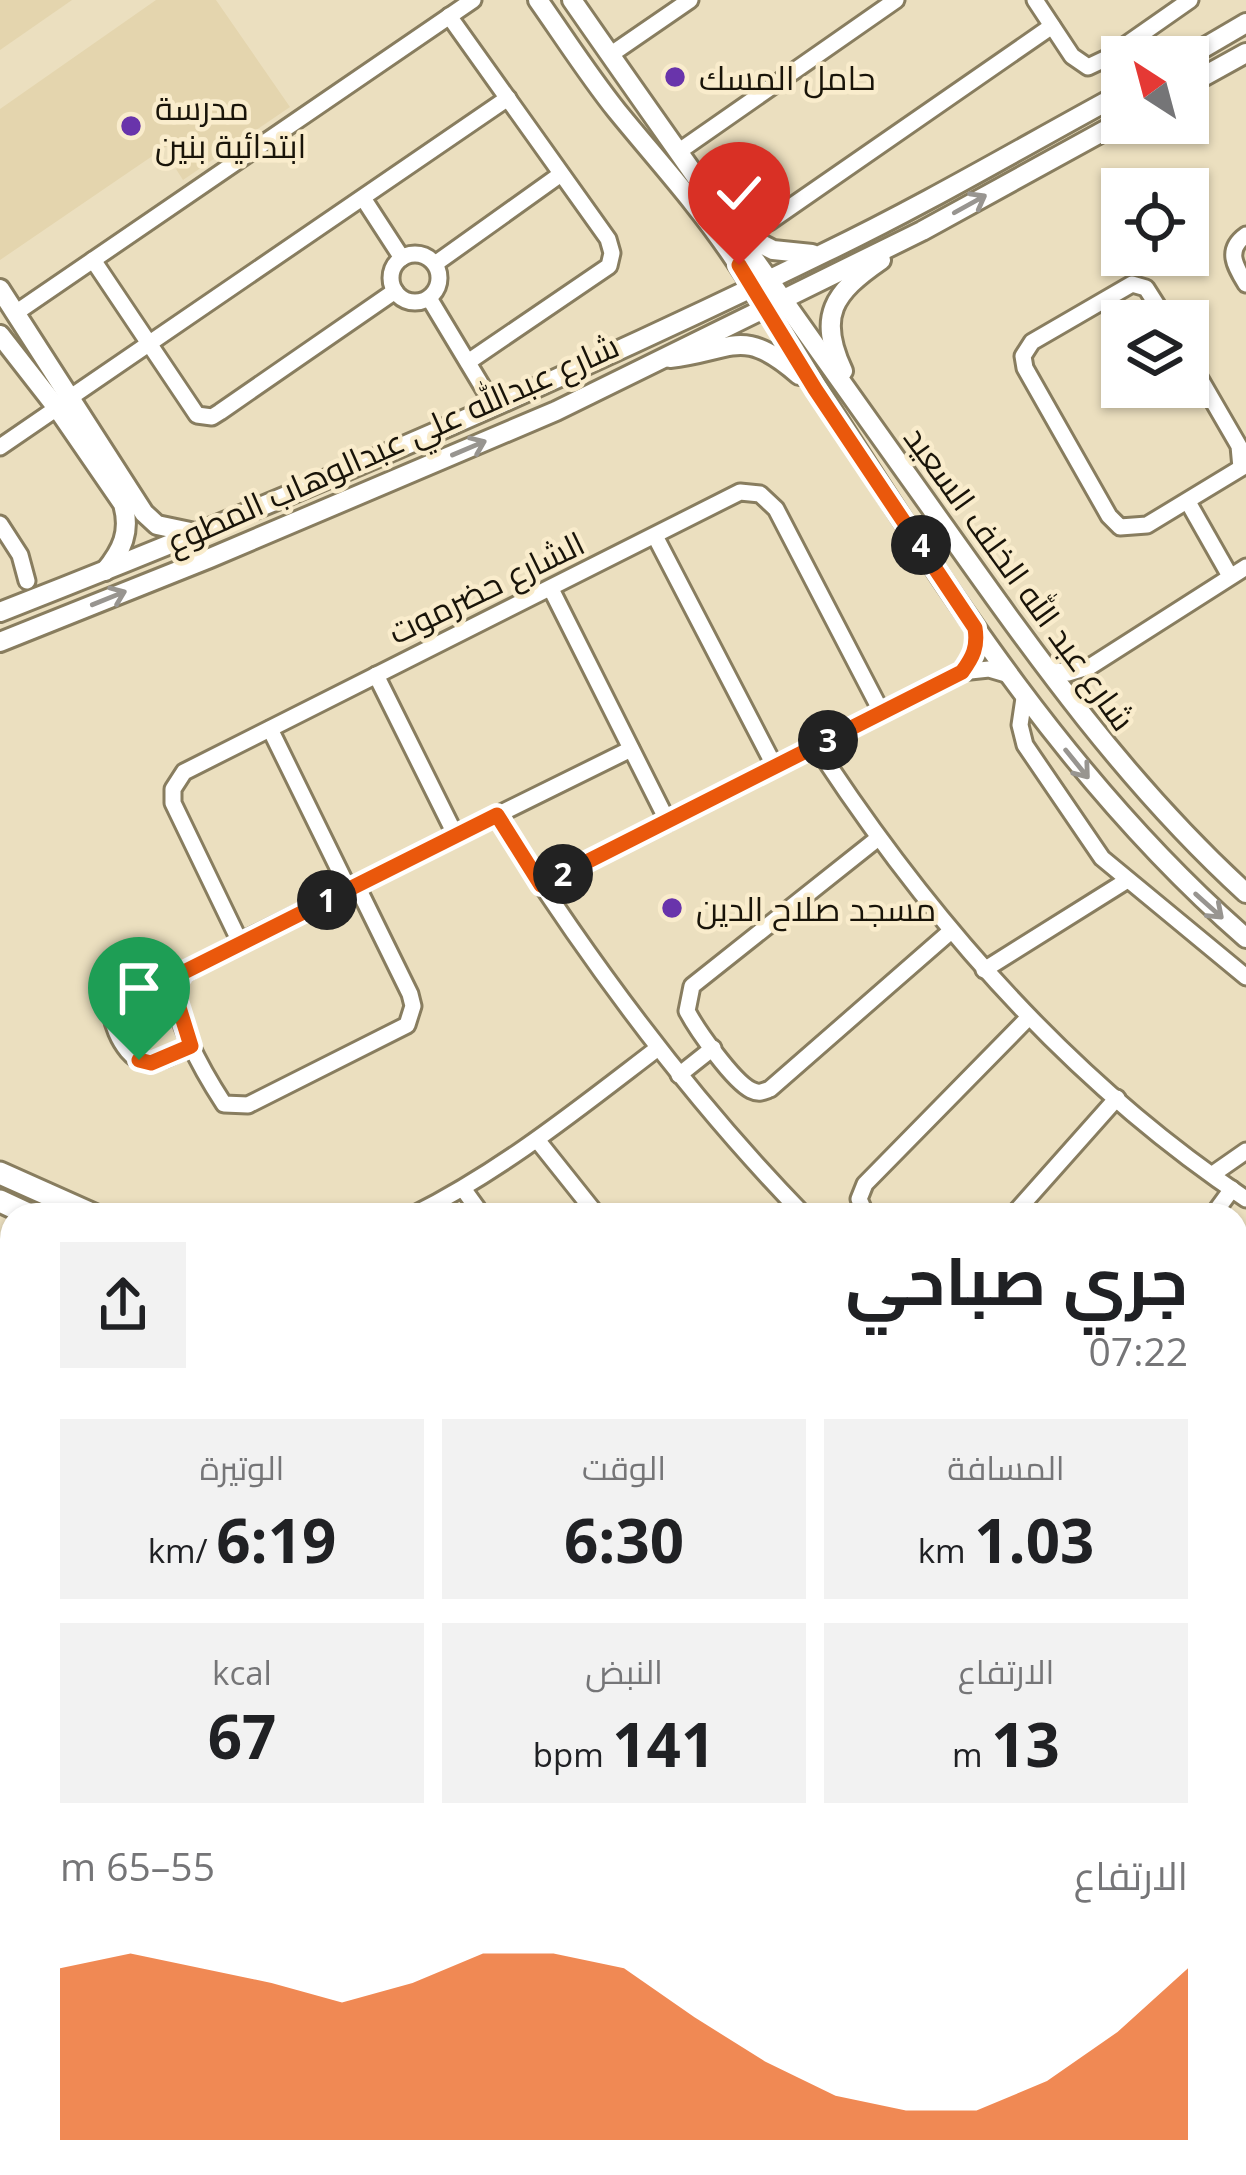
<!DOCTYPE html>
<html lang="ar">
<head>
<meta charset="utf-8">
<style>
  body { margin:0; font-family:"Open Sans",Cairo,sans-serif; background:#f2f2f2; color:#202124; direction:rtl; height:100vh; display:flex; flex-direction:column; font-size:45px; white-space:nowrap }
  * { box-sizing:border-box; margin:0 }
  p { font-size:39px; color:#757577 }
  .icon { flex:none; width:66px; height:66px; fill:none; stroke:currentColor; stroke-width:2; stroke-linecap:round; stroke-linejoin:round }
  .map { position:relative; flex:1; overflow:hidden; direction:ltr }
  .side { position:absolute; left:0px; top:1203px; width:1248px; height:972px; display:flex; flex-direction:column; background:#fff; border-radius:36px 36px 0 0; box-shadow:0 3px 9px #0004; direction:rtl }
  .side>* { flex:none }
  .needle { width:78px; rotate:324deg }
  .controls { position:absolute; left:1101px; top:36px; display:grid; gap:24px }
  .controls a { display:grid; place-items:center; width:108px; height:108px; border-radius:0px; background:#fff; box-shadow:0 3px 9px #0004; font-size:60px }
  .pin { position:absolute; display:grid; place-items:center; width:102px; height:102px; color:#fff; margin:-123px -51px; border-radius:50% 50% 50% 0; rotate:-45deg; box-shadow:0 0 12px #0007 }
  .pin .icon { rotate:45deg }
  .km { position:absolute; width:60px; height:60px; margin:-30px; border-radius:50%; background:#222; color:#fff; font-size:33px; line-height:60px; text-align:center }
  .round { display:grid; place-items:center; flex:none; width:126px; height:126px; border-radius:0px; background:#f2f2f2 }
  .overview { display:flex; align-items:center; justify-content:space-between; height:204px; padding:0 60px }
  h1 { font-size:66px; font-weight:700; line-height:90px }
  .metrics { display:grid; grid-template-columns:repeat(3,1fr); gap:18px; height:204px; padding:12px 60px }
  .metrics div { display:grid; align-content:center; border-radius:0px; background:#f2f2f2; text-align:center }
  .metrics b { font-size:60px; font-weight:700 }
  .metrics small { font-size:33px; font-weight:400 }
  .metrics p { font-size:33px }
  .chart { height:336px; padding:24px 60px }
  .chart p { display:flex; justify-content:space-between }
  .chart svg { width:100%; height:216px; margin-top:12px; fill:#ea580c; opacity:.7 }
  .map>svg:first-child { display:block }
  .built { fill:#e4d5ae }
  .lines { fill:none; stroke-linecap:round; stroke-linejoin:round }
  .minor-casing { stroke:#887d5f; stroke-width:21 }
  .major-casing { stroke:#887d5f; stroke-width:24 }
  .highway-casing { stroke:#887d5f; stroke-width:27 }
  .minor { stroke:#fff; stroke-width:15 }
  .major { stroke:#fff; stroke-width:18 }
  .highway { stroke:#fff; stroke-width:21 }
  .oneway { stroke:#989590 }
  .route-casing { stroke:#fff; stroke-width:24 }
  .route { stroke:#ea580c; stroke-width:15 }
  .poi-dot { fill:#6934ab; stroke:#f9eccc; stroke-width:4.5 }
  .labels { text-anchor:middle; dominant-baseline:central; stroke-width:9; stroke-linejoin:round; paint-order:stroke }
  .poi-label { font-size:33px; fill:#191409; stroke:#f9eccc; text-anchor:start }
  .street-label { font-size:33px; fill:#191409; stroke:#f9eccc }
</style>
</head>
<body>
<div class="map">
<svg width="1246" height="2175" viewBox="0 0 1246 2175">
  <rect width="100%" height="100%" fill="#ebdfbf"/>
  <g class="built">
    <path d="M0,0h72l-72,50z"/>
    <path d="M156,0h60l74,107 -107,73 -7,-11 8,-7 -14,-18 -170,116v-151z"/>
  </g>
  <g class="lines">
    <defs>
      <g id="minor">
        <path d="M1035,0l37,56 16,11 19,-9 83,-58"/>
        <path d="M449,16l159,223 4,14 -3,13 -141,96"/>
        <path d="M610,55l80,-55"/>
        <path d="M678,152l218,-152"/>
        <path d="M363,198l39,60"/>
        <path d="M769,222l283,-196"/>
        <path d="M1246,235c-21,15 -11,31 0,49"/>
        <circle cx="415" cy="278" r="24"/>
        <path d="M93,260l104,155 15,2 8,-5 175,-121"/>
        <path d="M435,264l126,-90"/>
        <path d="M429,298l65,108"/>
        <path d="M17,312l456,-312"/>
        <path d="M1167,321l-21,-33 -14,-4 -100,58 -9,14 2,12 84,148 11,11 27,-2 94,-57 -2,-22 -51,-88"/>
        <path d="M68,399l440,-301"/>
        <path d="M0,447l57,-39"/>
        <path d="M1188,502l42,74"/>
        <path d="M0,524l20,31 7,26"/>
        <path d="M655,536l120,231"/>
        <path d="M551,589l117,233"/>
        <path d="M1046,668l22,5 23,-7 155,-99"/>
        <path d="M961,672l15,-22 -1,-22"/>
        <path d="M376,675l80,161"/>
        <path d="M1024,698l-4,27 5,20 77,113 144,119"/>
        <path d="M270,729l79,161"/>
        <path d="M816,746c114,175 255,336 430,453"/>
        <path d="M497,816c90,143 189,278 307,399"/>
        <path d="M877,839l-185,147 -5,25c10,19 46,70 64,79 8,4 11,2 19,-1l181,-158"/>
        <path d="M540,885l421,-213 28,-3 17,5"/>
        <path d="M357,886l53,108 3,12 -6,19 -159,80 -24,-1c-17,-26 -61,-99 -46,-127l62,-35 391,-193"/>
        <path d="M240,942l-67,-139v-14l11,-17 556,-280 20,2 16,15 106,204"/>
        <path d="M984,970l142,-89"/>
        <path d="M175,980c-23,-13 -43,-3 -63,13 -7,20 9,62 31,69 14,4 36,-11 48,-16"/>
        <path d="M679,1075l34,-27"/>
        <path d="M538,1141l59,74"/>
        <path d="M1213,1174l33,-23"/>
        <path d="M464,1190l18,25"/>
        <path d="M413,1215c90,-45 165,-106 245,-167"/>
        <path d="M866,1215l-7,-16 6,-15 164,-167"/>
        <path d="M1013,1215l104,-117"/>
        <path d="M1213,1215l19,-26"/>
        <path d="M0,1352l12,6"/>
        <path d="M0,1402l12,5"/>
        <path d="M1236,1404l10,-16"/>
        <path d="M0,1522l12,-33"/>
        <path d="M1236,1548l10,6"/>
        <path d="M1236,1638l10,-16"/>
        <path d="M0,1856l12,3"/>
        <path d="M0,1981l12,-35"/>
        <path d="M908,2163l17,12"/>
        <path d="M992,2163l5,12"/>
        <path d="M456,2175l4,-12"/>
        <path d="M938,2175l6,-12"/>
      </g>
      <g id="major">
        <path d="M538,0c26,37 51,76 79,111 40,49 83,96 118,149 157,237 294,489 511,678"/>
        <path d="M572,0c111,160 224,318 337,477 105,147 203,294 337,416"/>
        <path d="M1188,57l58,-34"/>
        <path d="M1188,85l58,-32"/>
        <path d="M742,234l31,16 39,4"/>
        <path d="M0,289l144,224 13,12 38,8"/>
        <path d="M0,335l57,73 66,96c8,28 -1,46 -18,67"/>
        <path d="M670,358c63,-7 72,-33 129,17"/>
        <path d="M843,371c-26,-55 -10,-78 38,-111"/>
        <path d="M0,612c279,-109 556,-228 826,-360 100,-48 198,-106 296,-159"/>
        <path d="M0,642l210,-84 346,-147 366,-180 200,-110"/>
      </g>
      <g id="highway">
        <path d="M0,1173l94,42"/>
        <path d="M0,1201l30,14"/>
        <path d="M1236,1819l10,5"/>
        <path d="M1236,1851l10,5"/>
      </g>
    </defs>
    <use href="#minor" class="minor-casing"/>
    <use href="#major" class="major-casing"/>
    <use href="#highway" class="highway-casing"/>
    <use href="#minor" class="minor"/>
    <use href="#major" class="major"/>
    <use href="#highway" class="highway"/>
  </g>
  <defs><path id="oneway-shaft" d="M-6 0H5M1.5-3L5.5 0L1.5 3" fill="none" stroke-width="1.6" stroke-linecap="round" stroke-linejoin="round" transform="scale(3)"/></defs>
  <g class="oneway">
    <use href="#oneway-shaft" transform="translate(970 204) rotate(-29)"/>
    <use href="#oneway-shaft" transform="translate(469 448) rotate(-23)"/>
    <use href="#oneway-shaft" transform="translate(109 598) rotate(-22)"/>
    <use href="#oneway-shaft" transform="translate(1077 764) rotate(51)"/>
    <use href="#oneway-shaft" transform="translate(1209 906) rotate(42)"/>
  </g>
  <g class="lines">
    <defs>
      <path id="route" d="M139,1060l12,3 40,-17 -18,-58 11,-16 313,-157 44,70 421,-213c11,-15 16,-25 13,-44l-160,-239 -76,-124"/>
    </defs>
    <use href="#route" class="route-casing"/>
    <use href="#route" class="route"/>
  </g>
  <g class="poi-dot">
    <circle cx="675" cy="77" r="12"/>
    <circle cx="131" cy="126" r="12"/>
    <circle cx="672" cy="908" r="12"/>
  </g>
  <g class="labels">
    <g class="poi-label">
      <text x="699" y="77">حامل المسك</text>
      <text x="155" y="107">مدرسة<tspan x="155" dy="38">ابتدائية بنين</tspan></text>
      <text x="696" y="908">مسجد صلاح الدين</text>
    </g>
    <g class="street-label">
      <text transform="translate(392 443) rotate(-24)">شارع عبدالله علي عبدالوهاب المطوع</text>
      <text transform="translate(1020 578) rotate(54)">شارع عبد الله الخلف السعيد</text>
      <text transform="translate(486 587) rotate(-26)">الشارع حضرموت</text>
    </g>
  </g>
</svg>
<div class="controls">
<a><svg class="needle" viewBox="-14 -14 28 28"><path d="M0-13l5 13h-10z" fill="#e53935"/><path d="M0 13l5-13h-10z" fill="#757577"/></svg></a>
<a><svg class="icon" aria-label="locate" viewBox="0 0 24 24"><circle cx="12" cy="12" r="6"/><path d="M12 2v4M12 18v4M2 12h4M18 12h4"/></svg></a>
<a><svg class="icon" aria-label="layers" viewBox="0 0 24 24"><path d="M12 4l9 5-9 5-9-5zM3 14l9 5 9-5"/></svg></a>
</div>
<div class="pin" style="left:139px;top:1060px;background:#1e9e55"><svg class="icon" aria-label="arrive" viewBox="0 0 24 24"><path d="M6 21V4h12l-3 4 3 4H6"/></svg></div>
<div class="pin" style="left:739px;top:265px;background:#d93025"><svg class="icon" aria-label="check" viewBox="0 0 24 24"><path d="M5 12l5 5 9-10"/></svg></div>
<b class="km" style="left:327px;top:900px">1</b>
<b class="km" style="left:563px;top:874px">2</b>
<b class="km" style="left:828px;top:740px">3</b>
<b class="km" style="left:921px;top:545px">4</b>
<section class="side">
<div class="overview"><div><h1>جري صباحي</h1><p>07:22</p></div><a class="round"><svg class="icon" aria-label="share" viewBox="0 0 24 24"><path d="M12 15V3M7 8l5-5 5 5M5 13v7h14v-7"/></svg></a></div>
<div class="metrics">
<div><p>المسافة</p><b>1.03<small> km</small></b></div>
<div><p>الوقت</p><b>6:30</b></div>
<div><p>الوتيرة</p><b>6:19<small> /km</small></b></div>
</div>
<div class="metrics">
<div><p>الارتفاع</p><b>13<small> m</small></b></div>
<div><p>النبض</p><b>141<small> bpm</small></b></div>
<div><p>kcal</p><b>67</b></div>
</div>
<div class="chart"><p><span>الارتفاع</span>55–65 m</p>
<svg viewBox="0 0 160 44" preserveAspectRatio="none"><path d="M0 44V9L10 6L20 9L30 12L40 16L50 12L60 6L70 6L80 9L90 19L100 28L110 35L120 38L130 38L140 32L150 22L160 9V44z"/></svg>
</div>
</section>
</div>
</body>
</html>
